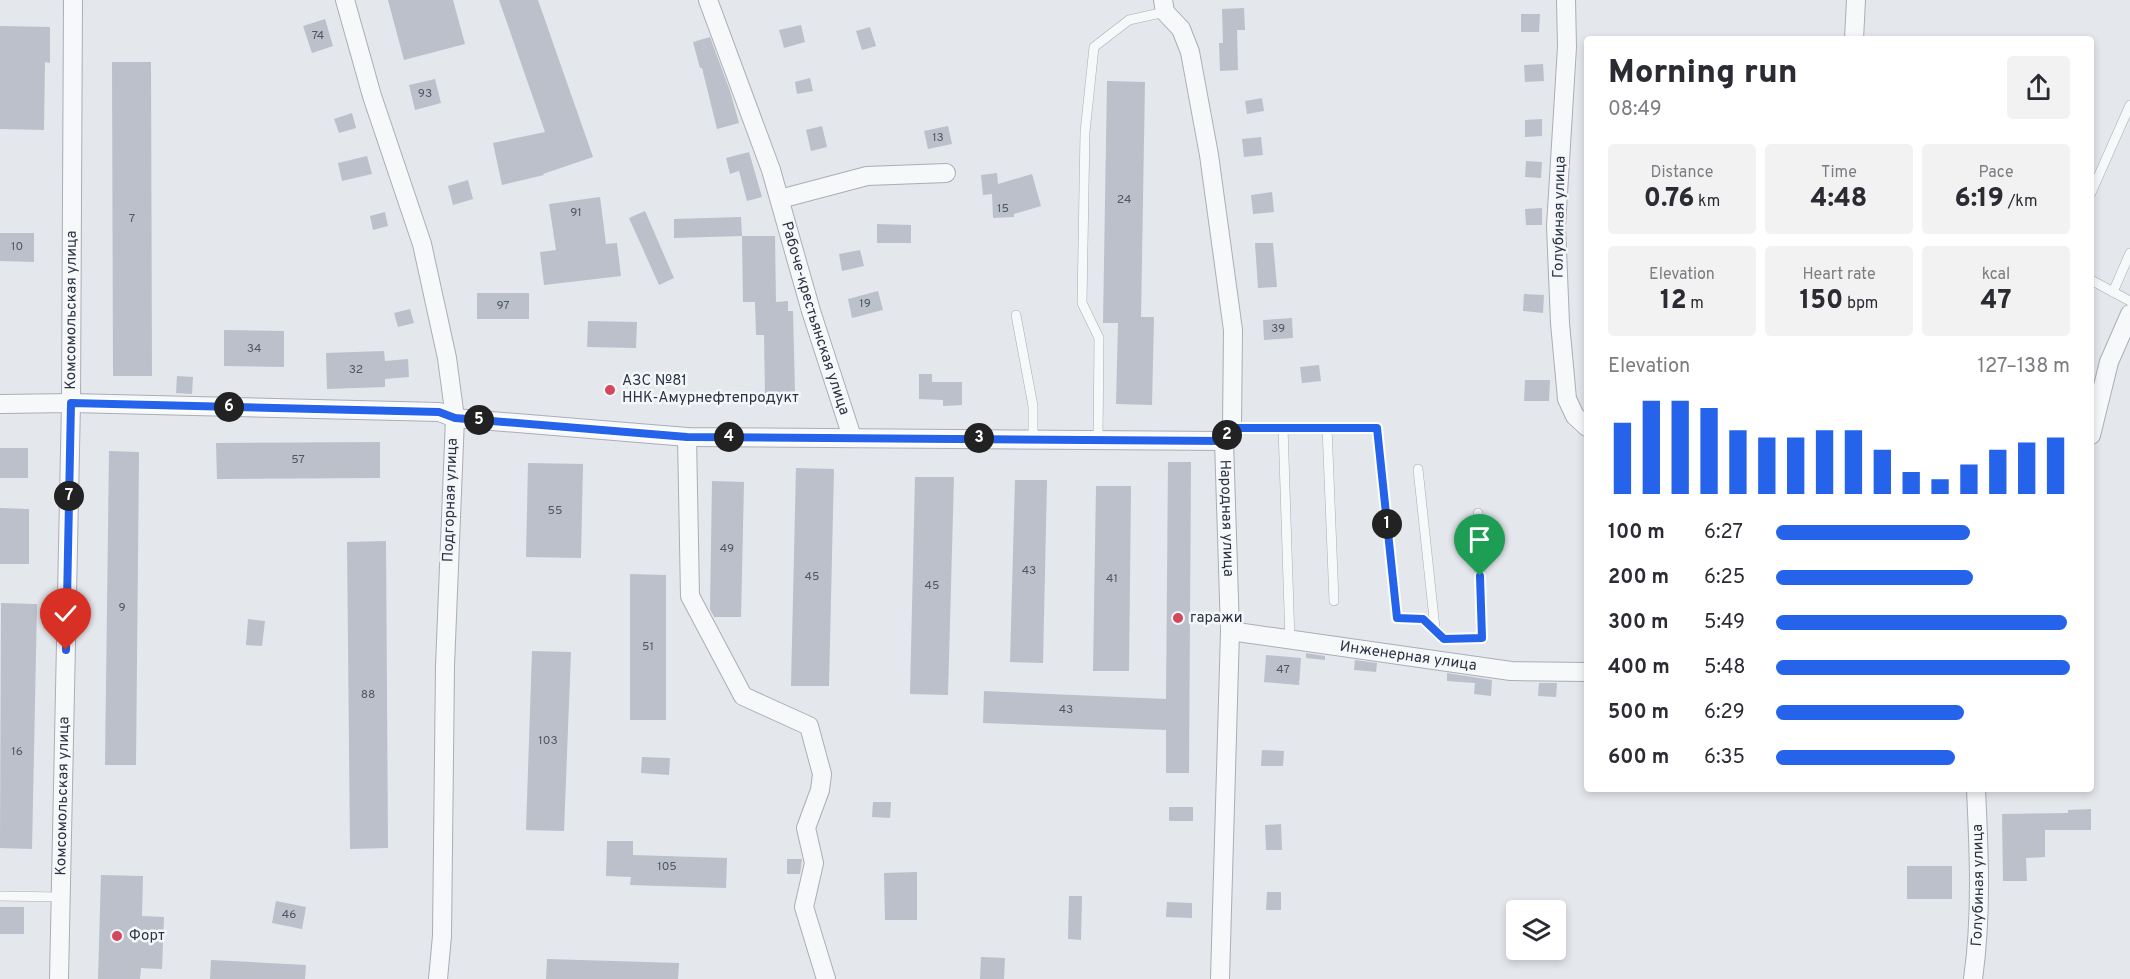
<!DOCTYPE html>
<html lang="en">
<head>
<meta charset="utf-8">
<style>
  body { margin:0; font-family:Overpass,sans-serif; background:#f2f2f3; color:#2b2b33; height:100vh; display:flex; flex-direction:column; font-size:22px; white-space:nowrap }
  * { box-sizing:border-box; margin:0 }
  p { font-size:20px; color:#7c7c81 }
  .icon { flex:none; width:33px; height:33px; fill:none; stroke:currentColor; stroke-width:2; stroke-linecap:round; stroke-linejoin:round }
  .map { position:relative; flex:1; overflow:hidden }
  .details { position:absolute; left:1584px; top:36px; width:510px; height:756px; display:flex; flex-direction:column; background:#fff; border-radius:6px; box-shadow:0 3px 9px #0003 }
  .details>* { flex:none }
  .fabs { position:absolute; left:1506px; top:900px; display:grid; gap:12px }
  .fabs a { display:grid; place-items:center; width:60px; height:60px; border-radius:6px; background:#fff; box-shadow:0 3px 9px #0003; font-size:30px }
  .pin { position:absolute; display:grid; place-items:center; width:51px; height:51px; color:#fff; margin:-62px -26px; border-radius:50% 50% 50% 0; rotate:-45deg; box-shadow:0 0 6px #0007 }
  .pin .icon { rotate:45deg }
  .km { position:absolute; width:30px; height:30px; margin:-15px; border-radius:50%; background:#222; color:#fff; font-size:16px; line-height:30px; text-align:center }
  .round { display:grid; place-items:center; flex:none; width:63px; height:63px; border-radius:6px; background:#f2f2f3 }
  .overview { display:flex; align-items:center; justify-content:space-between; height:102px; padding:0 24px }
  h1 { font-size:33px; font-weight:800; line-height:45px }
  .metrics { display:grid; grid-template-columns:repeat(3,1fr); gap:9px; height:102px; padding:6px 24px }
  .metrics div { display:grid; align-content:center; border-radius:6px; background:#f2f2f3; text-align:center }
  .metrics b { font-size:26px; font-weight:800 }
  .metrics small { font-size:16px; font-weight:400 }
  .metrics p { font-size:16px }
  .chart { height:168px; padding:12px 24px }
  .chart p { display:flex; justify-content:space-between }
  .chart svg { width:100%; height:108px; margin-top:6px; stroke:#2563eb; stroke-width:6 }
  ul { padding:0 24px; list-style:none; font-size:20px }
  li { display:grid; grid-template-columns:96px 72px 1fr; align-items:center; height:45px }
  li i { height:15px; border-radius:8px; background:#2563eb }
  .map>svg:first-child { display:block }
  .building { fill:#bbc0ca }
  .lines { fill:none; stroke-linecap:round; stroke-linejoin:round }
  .lane-casing { stroke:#a9aeb7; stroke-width:10 }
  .street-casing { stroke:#a9aeb7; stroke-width:20 }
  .lane { stroke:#f7f8fa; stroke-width:9 }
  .street { stroke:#f7f8fa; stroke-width:18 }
  .route-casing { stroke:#fff; stroke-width:12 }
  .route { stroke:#2563eb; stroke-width:8 }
  .poi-dot { fill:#d1495b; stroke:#f4f6f9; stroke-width:2 }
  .labels { text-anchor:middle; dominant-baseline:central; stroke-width:5; stroke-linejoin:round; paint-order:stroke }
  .number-label { font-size:12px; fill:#4f5766 }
  .street-label { font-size:15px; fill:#2b3445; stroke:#f4f6f9 }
  .poi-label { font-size:15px; fill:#2b3445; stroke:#f4f6f9; text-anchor:start }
</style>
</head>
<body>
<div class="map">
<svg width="2130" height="979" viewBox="0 0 2130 979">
  <rect width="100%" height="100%" fill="#e4e7ec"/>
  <g class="building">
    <path d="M388,0h65l12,44 -61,16z"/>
    <path d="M499,0h39l55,157 -50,17 1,1 -42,10 -9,-42 52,-11z"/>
    <path d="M1244,8l1,22h-8l1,40 -18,1 -1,-28h4l-1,-34z"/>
    <path d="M1521,14h19l-1,18h-18z"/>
    <path d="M325,19l8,27 -21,7 -9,-27z"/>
    <path d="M801,25l4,17 -21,6 -5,-18z"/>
    <path d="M0,26l50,1v36l-5,-1 -1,68 -44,-1z"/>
    <path d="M870,27l6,19 -14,4 -6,-19z"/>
    <path d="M710,37l20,54 9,32 -22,6 -15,-61h-2l-7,-26z"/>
    <path d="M112,62h39l1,314h-39z"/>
    <path d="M1543,64l1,17 -19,1 -1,-17z"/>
    <path d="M810,78l3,13 -16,3 -2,-12z"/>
    <path d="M435,79l6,24 -26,7 -6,-25z"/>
    <path d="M1107,81l38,1 -4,235h13l-2,88 -36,-1 2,-81h-15z"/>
    <path d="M1262,98l2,13 -17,3 -2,-13z"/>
    <path d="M352,113l4,15 -17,5 -5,-14z"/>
    <path d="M1542,119v17l-17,1v-17z"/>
    <path d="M822,126l5,21 -16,4 -5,-21z"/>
    <path d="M948,126l4,18 -24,5 -4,-18z"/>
    <path d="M1261,137l2,18 -19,2 -2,-18z"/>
    <path d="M749,152l13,45 -15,4 -8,-30 -9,3 -4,-16z"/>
    <path d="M367,156l5,18 -30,7 -4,-18z"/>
    <path d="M1526,161l16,1 -1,16 -16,-1z"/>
    <path d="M997,173l1,11 34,-10 9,32 -27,8v3l-21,1 -1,-24 -9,1 -2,-20z"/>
    <path d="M468,180l5,19 -20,6 -5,-19z"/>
    <path d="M1272,192l2,20 -21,2 -2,-19z"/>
    <path d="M600,197l6,47 11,-1 4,33 -77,9 -4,-33 16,-2 -7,-46z"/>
    <path d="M1542,208v17h-16l-1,-16z"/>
    <path d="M645,211l29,67 -15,7 -30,-67z"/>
    <path d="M385,212l3,14 -15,4 -3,-14z"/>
    <path d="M741,217l1,19 -68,2v-19z"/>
    <path d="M877,224l34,1v18h-34z"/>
    <path d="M0,233h34v29l-34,-1z"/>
    <path d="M742,236h33l1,66 12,-1v10h5l2,83h-30l-1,-59h-8l-1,-33h-12z"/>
    <path d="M1255,243h18l4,44 -19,1z"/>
    <path d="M860,250l4,16 -22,5 -3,-17z"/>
    <path d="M878,291l5,19 -31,8 -4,-19z"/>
    <rect x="477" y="293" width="52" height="26"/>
    <path d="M1524,294l20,1 -1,18 -20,-2z"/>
    <path d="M410,309l4,14 -16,4 -4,-14z"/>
    <path d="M1292,318l1,20 -29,2 -1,-20z"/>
    <path d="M588,321l49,1 -1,26 -49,-1z"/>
    <path d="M224,330l60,1v36l-60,-1z"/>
    <path d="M384,351l1,10 23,-2 1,18 -24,2v8l-58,2 -1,-36z"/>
    <path d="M1319,365l2,16 -19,2 -2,-16z"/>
    <path d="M919,374h13v8h30v23l-19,1v-6l-24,-1z"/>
    <path d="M177,376l16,1 -1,17 -16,-1z"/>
    <path d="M1525,380h25l-1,21h-25z"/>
    <path d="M380,442v36l-163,1 -1,-36z"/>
    <rect x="0" y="448" width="28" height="30"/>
    <path d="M109,451l30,1 -3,313h-31z"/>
    <path d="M1168,462h23l-2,311h-23v-43l-183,-7 1,-32 182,8z"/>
    <path d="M528,463l55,1 -2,94 -55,-1z"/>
    <path d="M796,468l38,1 -5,217h-38z"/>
    <path d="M915,477h39l-6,218 -38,-1z"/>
    <path d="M1015,480h32l-4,183 -33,-1z"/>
    <path d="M712,481l32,1 -3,135h-27l-4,-8z"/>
    <path d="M1096,486h35l-2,185h-36z"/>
    <path d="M0,508l29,1v55h-29z"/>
    <path d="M386,541l2,307 -38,1 -3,-307z"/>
    <path d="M630,574l36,1v145h-36z"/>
    <path d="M1,603l36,1 -5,245 -32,-1z"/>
    <path d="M248,619l17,2 -3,25 -16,-1z"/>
    <path d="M532,651l39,1 -7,179 -38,-1z"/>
    <path d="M1306,653l19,3v4l-19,-2z"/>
    <path d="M1266,655l35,3 -2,27 -35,-3z"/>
    <path d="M1355,660l22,3 -1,9 -22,-2z"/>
    <path d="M1447,673l45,7 -1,16 -17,-2 1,-11 -28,-2z"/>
    <path d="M1539,683h18l-1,14 -18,-1z"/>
    <path d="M1262,750l22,1 -1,15h-22z"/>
    <path d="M642,757l28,1 -1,17 -28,-2z"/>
    <path d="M873,802h18l-1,16 -18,-1z"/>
    <rect x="1169" y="807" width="24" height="14"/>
    <path d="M2091,809v21h-46v27l-19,1 1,23h-24l-1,-67 66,-1v-3z"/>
    <path d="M1281,824l1,26h-16l-1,-25z"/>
    <path d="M607,841h26v14l94,3 -1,30 -96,-3 1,-8 -25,-1z"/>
    <path d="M787,859h15l-2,15h-13z"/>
    <rect x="1907" y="866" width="45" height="33"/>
    <path d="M917,872v48h-32l-1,-47z"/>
    <path d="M101,875l42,1 -1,40 22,1 -2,52 -21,-1 -1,11h-42z"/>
    <path d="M1267,892h14v18h-15z"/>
    <path d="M1069,896h13l-1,44 -13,-1z"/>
    <path d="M276,901l30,6 -4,22 -30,-6z"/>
    <path d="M1167,902l25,1v15l-26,-1z"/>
    <rect x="0" y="907" width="24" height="27"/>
    <path d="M981,957l24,1 -1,21h-24z"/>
    <path d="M547,959l132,4 -1,16h-132z"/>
    <path d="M211,960l95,5 -1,14h-95z"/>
  </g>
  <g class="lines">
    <defs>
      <g id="lane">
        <path d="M2091,193l39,-88"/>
        <path d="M2091,280l39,21"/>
        <path d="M2113,292l17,-39"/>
        <path d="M1016,315l17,91v32"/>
        <path d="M1232,427l145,1 20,190 26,1 21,20 38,-1 -4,-125"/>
        <path d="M1283,427l7,214"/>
        <path d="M1327,427l7,174"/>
        <path d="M1098,439l1,-101 -17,-35 3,-171 9,-85 35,-27 36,-8"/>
        <path d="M1418,469l17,159"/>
        <path d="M0,896l61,1"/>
      </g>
      <g id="street">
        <path d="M345,0l27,96 50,148 25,114 8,60 -10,248 -3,270 -4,43"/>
        <path id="s1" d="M708,0l63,170 40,141 41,126"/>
        <path id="s2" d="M1163,0l2,12 16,17 9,23 19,103 24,175 -1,97 -8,14 6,190 -10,348"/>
        <path d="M1566,0l1,47 -11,179 4,97 7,76 8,17 12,11"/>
        <path d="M1854,39l2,-39"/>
        <path d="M780,199l87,-23 79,-3"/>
        <path d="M0,404l71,-1 368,9 16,6 232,19 537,4"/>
        <path d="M2091,435l18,-73 21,-48"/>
        <path d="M687,437l3,159 53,100 66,30 13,48 -2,16 -14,38 8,35 -10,44 22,72"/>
        <path id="s3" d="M1230,631l281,40 76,1"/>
        <path id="s4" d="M59,979l12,-576 2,-403"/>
        <path id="s5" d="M1973,979c9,-63 6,-127 3,-190"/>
      </g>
    </defs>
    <use href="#lane" class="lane-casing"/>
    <use href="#street" class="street-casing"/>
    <use href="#lane" class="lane"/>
    <use href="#street" class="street"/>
  </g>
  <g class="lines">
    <defs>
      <path id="route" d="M66,650l5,-247 368,9 16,6 232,19 537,4 8,-13h145l20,190 26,1 21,20 38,-1 -2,-62"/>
    </defs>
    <use href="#route" class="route-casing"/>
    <use href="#route" class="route"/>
  </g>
  <g class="poi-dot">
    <circle cx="610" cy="390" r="6"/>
    <circle cx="1178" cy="618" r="6"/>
    <circle cx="117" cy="936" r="6"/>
  </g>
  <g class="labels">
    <g class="number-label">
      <text x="318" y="36">74</text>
      <text x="425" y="94">93</text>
      <text x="938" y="138">13</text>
      <text x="1124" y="200">24</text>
      <text x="1003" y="209">15</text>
      <text x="576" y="213">91</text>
      <text x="132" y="219">7</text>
      <text x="17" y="247">10</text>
      <text x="865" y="304">19</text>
      <text x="503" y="306">97</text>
      <text x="1278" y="329">39</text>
      <text x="254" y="349">34</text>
      <text x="356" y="370">32</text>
      <text x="298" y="460">57</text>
      <text x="555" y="511">55</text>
      <text x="727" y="549">49</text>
      <text x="1029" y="571">43</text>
      <text x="812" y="577">45</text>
      <text x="1112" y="579">41</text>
      <text x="932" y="586">45</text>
      <text x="122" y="608">9</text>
      <text x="648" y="647">51</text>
      <text x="1283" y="670">47</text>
      <text x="368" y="695">88</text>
      <text x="1066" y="710">43</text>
      <text x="548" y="741">103</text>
      <text x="17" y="752">16</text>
      <text x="667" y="867">105</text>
      <text x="289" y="915">46</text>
    </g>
    <g class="street-label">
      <text transform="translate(1560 217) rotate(-89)">Голубиная улица</text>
      <text stroke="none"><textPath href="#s4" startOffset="669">Комсомольская улица</textPath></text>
      <text stroke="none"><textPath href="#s1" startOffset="336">Рабоче-крестьянская улица</textPath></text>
      <text transform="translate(451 500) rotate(-88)">Подгорная улица</text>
      <text stroke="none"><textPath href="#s2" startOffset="532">Народная улица</textPath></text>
      <text stroke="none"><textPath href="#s3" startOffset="180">Инженерная улица</textPath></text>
      <text stroke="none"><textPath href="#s4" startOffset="183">Комсомольская улица</textPath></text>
      <text stroke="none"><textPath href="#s5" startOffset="94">Голубиная улица</textPath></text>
    </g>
    <g class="poi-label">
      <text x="622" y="381">АЗС №81<tspan x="622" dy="17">ННК-Амурнефтепродукт</tspan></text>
      <text x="1190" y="618">гаражи</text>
      <text x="129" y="936">Форт</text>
    </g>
  </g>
</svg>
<div class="fabs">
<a><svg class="icon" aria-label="layers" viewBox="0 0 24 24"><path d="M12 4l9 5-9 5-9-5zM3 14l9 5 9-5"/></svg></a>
</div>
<div class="pin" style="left:1480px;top:576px;background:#1e9e55"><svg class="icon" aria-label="arrive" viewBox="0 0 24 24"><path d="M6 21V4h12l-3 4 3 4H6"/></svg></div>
<div class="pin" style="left:66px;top:650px;background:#d93025"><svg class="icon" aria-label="check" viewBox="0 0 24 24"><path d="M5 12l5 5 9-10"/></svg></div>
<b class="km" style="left:1387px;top:524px">1</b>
<b class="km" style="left:1227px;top:435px">2</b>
<b class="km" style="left:979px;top:438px">3</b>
<b class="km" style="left:729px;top:437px">4</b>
<b class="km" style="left:479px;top:420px">5</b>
<b class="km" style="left:229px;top:407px">6</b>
<b class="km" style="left:69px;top:496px">7</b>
<section class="details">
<div class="overview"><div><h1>Morning run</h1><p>08:49</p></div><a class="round"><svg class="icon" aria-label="share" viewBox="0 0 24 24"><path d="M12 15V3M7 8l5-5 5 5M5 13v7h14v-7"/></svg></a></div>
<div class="metrics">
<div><p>Distance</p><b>0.76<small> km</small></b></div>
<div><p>Time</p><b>4:48</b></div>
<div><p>Pace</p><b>6:19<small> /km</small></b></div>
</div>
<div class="metrics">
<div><p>Elevation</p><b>12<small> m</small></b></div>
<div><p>Heart rate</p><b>150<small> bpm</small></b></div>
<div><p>kcal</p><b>47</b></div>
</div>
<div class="chart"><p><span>Elevation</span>127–138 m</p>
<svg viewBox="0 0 160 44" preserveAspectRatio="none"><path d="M5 44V15M15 44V6M25 44V6M35 44V9M45 44V18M55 44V21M65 44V21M75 44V18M85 44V18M95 44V26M105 44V35M115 44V38M125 44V32M135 44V26M145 44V23M155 44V21"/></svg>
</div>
<ul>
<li><b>100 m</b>6:27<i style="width:66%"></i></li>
<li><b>200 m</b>6:25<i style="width:67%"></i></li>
<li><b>300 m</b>5:49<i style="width:99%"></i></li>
<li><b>400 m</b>5:48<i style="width:100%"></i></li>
<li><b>500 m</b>6:29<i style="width:64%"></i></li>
<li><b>600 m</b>6:35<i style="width:61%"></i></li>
</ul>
</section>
</div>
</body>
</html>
